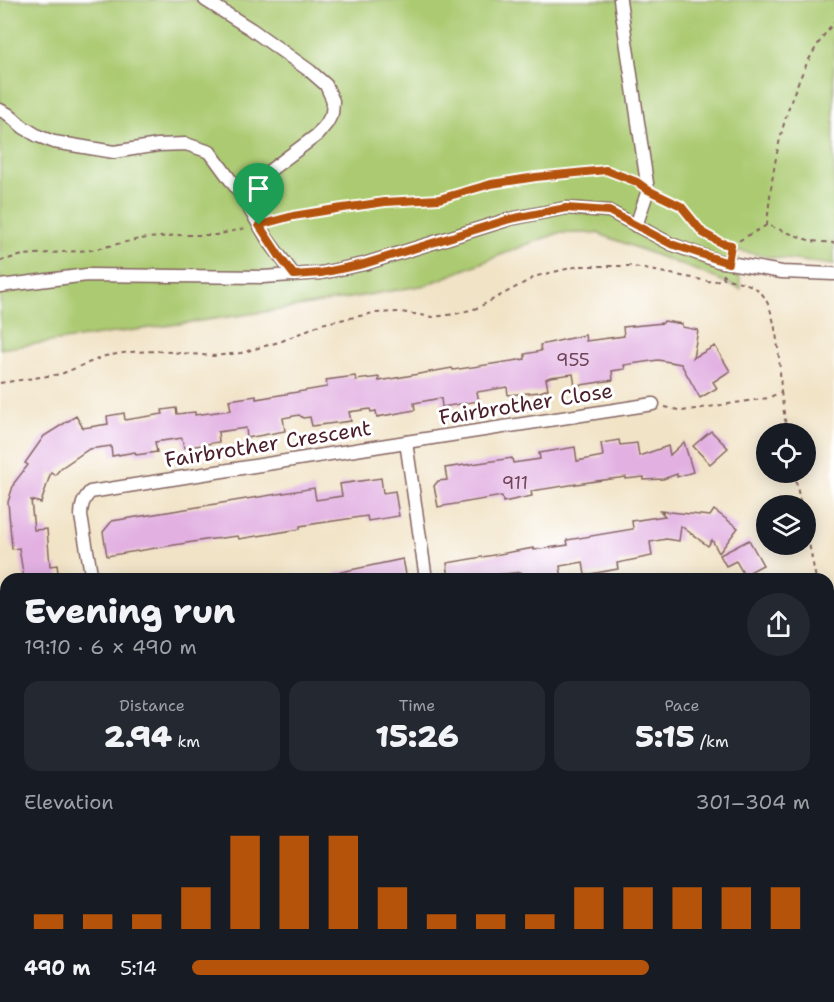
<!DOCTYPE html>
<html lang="en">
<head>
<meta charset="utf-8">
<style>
  body { margin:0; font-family:"Shantell Sans",sans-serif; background:#242831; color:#f1f3f6; height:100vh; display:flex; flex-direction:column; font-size:22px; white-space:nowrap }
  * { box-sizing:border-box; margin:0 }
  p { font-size:20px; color:#9ea1a6 }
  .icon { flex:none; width:33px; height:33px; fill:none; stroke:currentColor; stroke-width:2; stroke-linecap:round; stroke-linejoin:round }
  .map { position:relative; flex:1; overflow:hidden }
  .panel { position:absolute; left:0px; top:573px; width:834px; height:429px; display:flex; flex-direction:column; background:#171b24; border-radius:18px 18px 0 0; box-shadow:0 3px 15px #0003 }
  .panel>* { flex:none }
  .controls { position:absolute; left:756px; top:423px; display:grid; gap:12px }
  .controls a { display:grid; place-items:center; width:60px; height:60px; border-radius:50%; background:#171b24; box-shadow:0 3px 15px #0003; font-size:30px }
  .pin { position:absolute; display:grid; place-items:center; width:51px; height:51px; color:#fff; margin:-62px -26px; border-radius:50% 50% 50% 0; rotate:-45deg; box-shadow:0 0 6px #0007 }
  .pin .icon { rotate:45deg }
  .round { display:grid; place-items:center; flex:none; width:63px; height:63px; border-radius:32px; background:#242831 }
  .headline { display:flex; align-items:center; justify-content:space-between; height:102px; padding:0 24px }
  h1 { font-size:33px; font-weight:800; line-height:45px }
  .stats { display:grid; grid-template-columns:repeat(3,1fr); gap:9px; height:102px; padding:6px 24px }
  .stats div { display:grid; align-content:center; border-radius:15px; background:#242831; text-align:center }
  .stats b { font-size:30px; font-weight:800 }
  .stats small { font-size:16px; font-weight:400 }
  .stats p { font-size:16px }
  .chart { height:168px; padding:12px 24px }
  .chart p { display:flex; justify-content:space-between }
  .chart svg { width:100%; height:108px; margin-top:6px; stroke:#b45309; stroke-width:6 }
  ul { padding:0 24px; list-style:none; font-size:20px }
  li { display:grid; grid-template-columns:96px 72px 1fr; align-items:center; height:45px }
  li i { height:15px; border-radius:8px; background:#b45309 }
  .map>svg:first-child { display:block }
  .green { fill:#abca71; stroke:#7a744e; stroke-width:1.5 }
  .building { fill:#e2b1e2 }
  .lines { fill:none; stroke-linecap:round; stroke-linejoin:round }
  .minor-casing { stroke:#846461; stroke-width:15 }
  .path { stroke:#846461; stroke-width:2; stroke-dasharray:4.5 4.5; stroke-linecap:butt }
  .minor { stroke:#fff; stroke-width:12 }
  .route-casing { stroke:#fff; stroke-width:12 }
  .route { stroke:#b45309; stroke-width:8 }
  .labels { text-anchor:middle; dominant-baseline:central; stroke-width:6; stroke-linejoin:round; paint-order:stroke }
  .number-label { font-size:18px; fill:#704459 }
  .street-label { font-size:21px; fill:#4a1f2b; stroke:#fff }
</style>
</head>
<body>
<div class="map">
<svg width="834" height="1002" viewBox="0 0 834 1002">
  <rect width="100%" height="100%" fill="#fff"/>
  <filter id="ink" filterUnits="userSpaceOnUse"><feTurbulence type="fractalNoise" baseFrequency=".0167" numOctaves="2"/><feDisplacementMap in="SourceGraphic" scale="12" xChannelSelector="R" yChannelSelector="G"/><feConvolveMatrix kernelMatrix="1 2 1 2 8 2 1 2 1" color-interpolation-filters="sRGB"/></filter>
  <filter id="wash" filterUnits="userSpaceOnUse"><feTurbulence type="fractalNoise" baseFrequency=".008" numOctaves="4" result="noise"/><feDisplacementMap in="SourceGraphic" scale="24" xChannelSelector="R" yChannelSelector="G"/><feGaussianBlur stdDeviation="1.35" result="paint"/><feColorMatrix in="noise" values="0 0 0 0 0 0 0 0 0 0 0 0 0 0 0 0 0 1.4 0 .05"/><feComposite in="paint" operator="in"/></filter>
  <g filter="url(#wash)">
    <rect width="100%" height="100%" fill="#f1e3c6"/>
    <g class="green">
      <path d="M0,0h834v265l-65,-8 -33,-7 5,39 -43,-18 -101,-38h-38l-26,9 -107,43 -141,24 -285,40z"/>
      <path d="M0,660h6v76l-6,1z"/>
    </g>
    <g id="blocks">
      <g class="building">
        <path d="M664,321l18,3v3l16,3 -5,28 22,-12 15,25 -17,11 4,6 -17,10 -19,-34 -23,-4 -34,5 1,4 -13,2 1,9 -38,6 -2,-12 -23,3 -4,2 2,10 -8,3 -32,3 -1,-8 -30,5 2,9 -37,6 -1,-9 -27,5 1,7 -38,7 -1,-6 -5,1 -1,-3 -21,3 2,9 -39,5 -2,-9 -7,1 -4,-3 -16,3 2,13 -38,7 -1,-10 -28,4 1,10 -35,6 -2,-10 -27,4 2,10 -21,3 -1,-3 -23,4 -1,-10 -22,3 -28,19 -6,7 -4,-3 -10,31 -10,-3 3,30 13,-1 3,37 7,-1 2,14h-35l-5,-31 -7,1 -4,-47 6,-19 14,-18 -3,-2 19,-27 32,-20 7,12 25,-4 -1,-8 17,-3 1,7 38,-6 -1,-4 14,-2 1,6 18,-2v3l36,-5 -2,-10 27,-4v3l71,-12 -1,-7 29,-4 1,4 23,-3v4l73,-13 1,2 72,-11v-5l16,-3 -1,-6 45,-10 1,6 38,-5 -1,-9 40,-4z"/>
        <path d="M711,431l17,17 -18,16 -17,-18z"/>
        <path d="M619,440l1,5 17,-2 2,13 29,-10 2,9 14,-13 9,30 -16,5v-3l-14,5 -19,1v-3l-18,2v-2l-30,4 -65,10 1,5 -29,6 -1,-6 -64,11 -4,-21 4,-5 9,-1 -2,-12 67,-10 1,5 27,-4 -1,-6 36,-6 2,14 26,-5 -2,-13z"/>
        <path d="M381,478l2,15 12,-2 4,25 -31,5 -1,-5 -67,10v3l-61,10 -1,-3 -33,4 -98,16 -4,-24 9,-11 202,-33 2,12 26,-4 -2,-12z"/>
        <path d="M714,510l24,18 -19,25 -7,-13 -4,6 -27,-20 -2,15 -13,-2 -16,3 2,14 -35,7 1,6 -33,6 -2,-13 -23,4 2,13h-40l-1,-7 -25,3v4h-47l-2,-16 87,-15v2l34,-5 -1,-5 66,-11 -1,-8 33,-5 -5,-5 50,5z"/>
        <path d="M749,540l14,25 -19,10 -8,-14 -10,5 -6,-11z"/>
        <path d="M403,559l4,20h-71v-6z"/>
      </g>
    </g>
  </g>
  <g filter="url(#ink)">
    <use href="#blocks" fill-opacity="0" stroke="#846461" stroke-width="1.5"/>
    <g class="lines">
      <defs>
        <g id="minor">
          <path d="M205,0l46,29 59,42 16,14 7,16 -1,12 -5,10 -10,12 -77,58"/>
          <path d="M620,0l28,190 -12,36"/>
          <path d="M0,110l8,4 15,13 15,9 16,6 60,10 44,-7 28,-1 24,8 30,41 28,47 26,35"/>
          <path d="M0,286l87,-11 176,2 58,-4 43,-9 146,-45 56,-11 43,3 62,33 47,17 64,11 52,2"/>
          <path d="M406,442l247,-38"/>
          <path d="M92,579l-11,-63c0,-10 2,-16 9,-24l316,-50 20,137"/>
          <path d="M531,996l1,6"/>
          <path d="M82,1002l4,-6"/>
          <path d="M388,1002l37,-6"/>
        </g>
      </defs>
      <use href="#minor" class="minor-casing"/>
      <g class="path">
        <path d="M659,196l22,10 22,27 18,10 10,2 36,-20 44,16 23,2"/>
        <path d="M272,221l21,-5 92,-14 54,-3 52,-15 72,-10 43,-4 28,10"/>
        <path d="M767,225c6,-70 21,-147 67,-203"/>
        <path d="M0,261l23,-6 68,-5 48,-11 40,-4h37l30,-7"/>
        <path d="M0,383l61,-9 44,-18 25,-4 29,-1 54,5 28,-3 41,-12 39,-17 53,-11 27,-1 32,5 22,-3 22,-6 60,-32 42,-10h50l84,16 10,-4 1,-4"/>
        <path d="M781,392l6,42"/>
        <path d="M665,407l17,4 86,-13 13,-6c-1,-24 -3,-87 -23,-102 -10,-8 -24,-9 -35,-12"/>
        <path d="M794,472l7,34"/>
        <path d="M806,528l10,51"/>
        <path d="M828,651l4,25"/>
        <path d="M828,677l6,-1"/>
        <path d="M0,689l6,-2"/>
        <path d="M834,807l-4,49 4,39"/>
      </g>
      <use href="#minor" class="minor"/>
    </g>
  </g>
  <g class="lines" filter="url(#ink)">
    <defs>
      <path id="route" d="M606,170l31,12 11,8 33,16 22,27 18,10 10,2 -3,18 -57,-19 -62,-33 -43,-3 -56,11 -146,45 -43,9 -27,2 -14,-18 -21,-32 34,-9 43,-7 49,-7 54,-3 52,-15 45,-7z"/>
    </defs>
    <use href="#route" class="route-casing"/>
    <use href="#route" class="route"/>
  </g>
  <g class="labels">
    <g class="number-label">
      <text x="573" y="360">955</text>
      <text x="515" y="483">911</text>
    </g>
    <g class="street-label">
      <text transform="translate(526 404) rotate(-9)">Fairbrother Close</text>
      <text transform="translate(268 444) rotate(-9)">Fairbrother Crescent</text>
    </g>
  </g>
</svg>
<div class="controls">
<a><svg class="icon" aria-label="locate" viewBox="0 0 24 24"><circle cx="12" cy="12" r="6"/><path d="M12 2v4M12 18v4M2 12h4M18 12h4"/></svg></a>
<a><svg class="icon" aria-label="layers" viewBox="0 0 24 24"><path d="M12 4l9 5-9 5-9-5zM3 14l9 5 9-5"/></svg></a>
</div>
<div class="pin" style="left:259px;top:225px;background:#1e9e55"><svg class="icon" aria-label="arrive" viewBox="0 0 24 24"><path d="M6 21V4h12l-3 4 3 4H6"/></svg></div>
<section class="panel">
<div class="headline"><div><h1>Evening run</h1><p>19:10 · 6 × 490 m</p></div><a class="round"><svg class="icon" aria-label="share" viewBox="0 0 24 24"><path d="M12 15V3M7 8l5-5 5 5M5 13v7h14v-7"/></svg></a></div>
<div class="stats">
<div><p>Distance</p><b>2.94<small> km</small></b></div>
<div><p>Time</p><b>15:26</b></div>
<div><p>Pace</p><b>5:15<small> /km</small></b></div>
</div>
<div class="chart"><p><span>Elevation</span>301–304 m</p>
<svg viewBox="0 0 160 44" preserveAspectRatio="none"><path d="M5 44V38M15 44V38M25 44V38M35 44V27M45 44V6M55 44V6M65 44V6M75 44V27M85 44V38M95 44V38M105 44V38M115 44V27M125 44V27M135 44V27M145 44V27M155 44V27"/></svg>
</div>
<ul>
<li><b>490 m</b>5:14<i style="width:74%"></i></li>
</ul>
</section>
</div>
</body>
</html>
